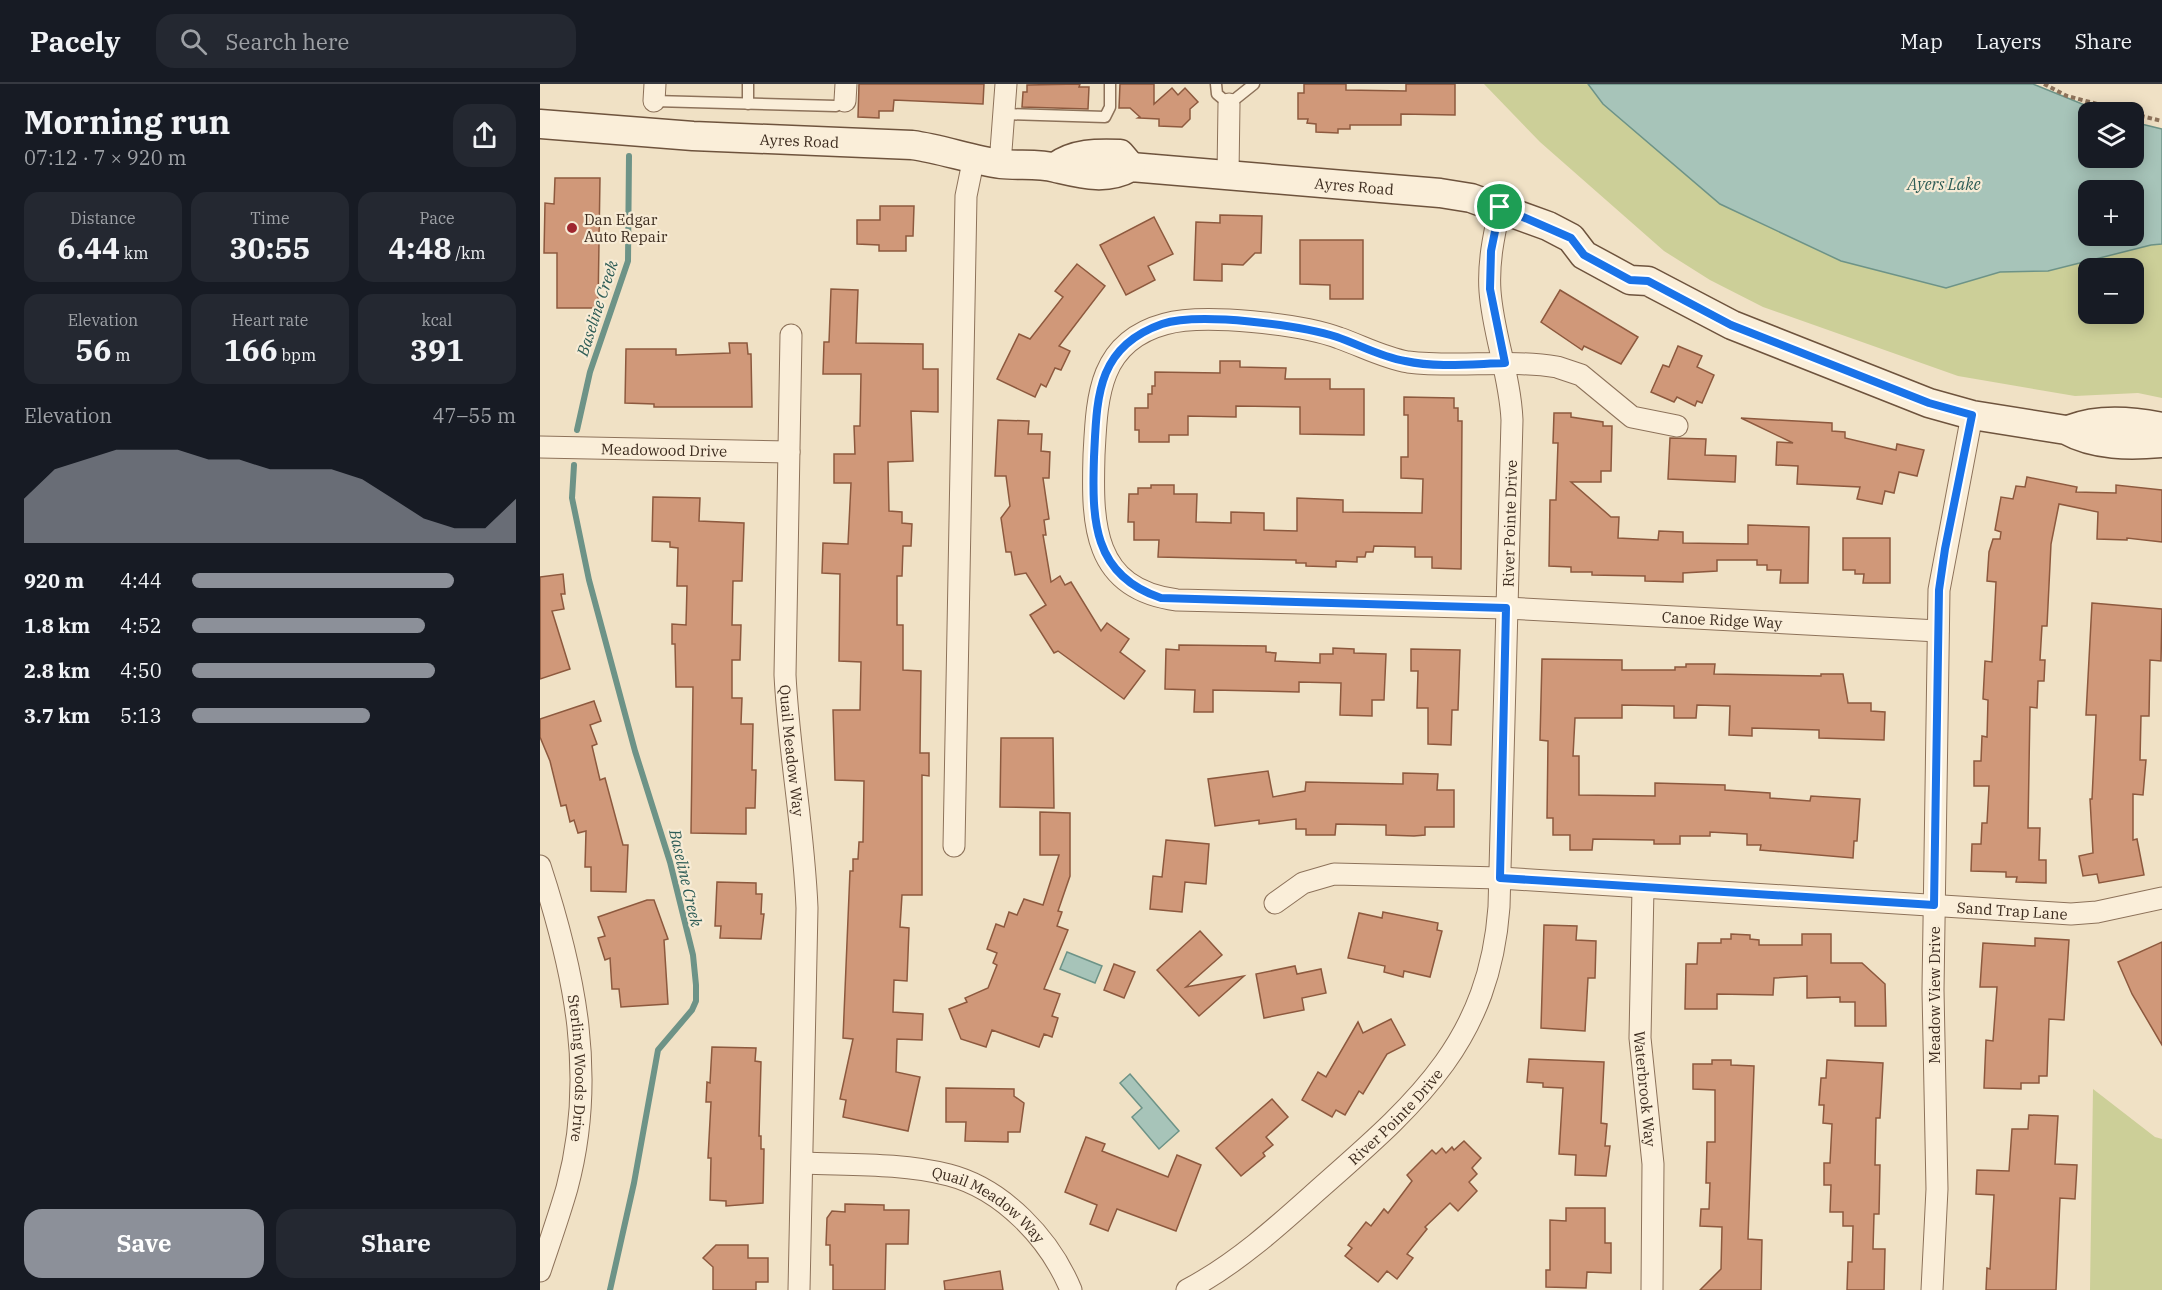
<!DOCTYPE html>
<html lang="en">
<head>
<meta charset="utf-8">
<style>
  body { margin:0; font-family:"IBM Plex Serif",serif; background:#242831; color:#f1f3f6; height:100vh; display:flex; flex-direction:column; font-size:22px; white-space:nowrap }
  * { box-sizing:border-box; margin:0 }
  p { font-size:20px; color:#9ea1a6 }
  .icon { flex:none; width:33px; height:33px; fill:none; stroke:currentColor; stroke-width:2; stroke-linecap:round; stroke-linejoin:round }
  .map { position:relative; flex:1; overflow:hidden }
  .drawer { display:flex; flex-direction:column; background:#171b24; width:540px }
  .drawer>* { flex:none }
  .buttons { position:absolute; left:1538px; top:18px; display:grid; gap:12px }
  .buttons a { display:grid; place-items:center; width:66px; height:66px; border-radius:12px; background:#171b24; box-shadow:0 3px 15px #0003; font-size:30px }
  .pin { position:absolute; display:grid; place-items:center; width:51px; height:51px; color:#fff; margin:-26px; border:3px solid #fff; border-radius:50%; box-shadow:0 2px 6px #0007 }
  .round { display:grid; place-items:center; flex:none; width:63px; height:63px; border-radius:18px; background:#242831 }
  .summary { display:flex; align-items:center; justify-content:space-between; height:102px; padding:0 24px }
  h1 { font-size:33px; font-weight:700; line-height:45px }
  .metrics { display:grid; grid-template-columns:repeat(3,1fr); gap:9px; height:102px; padding:6px 24px }
  .metrics div { display:grid; align-content:center; border-radius:15px; background:#242831; text-align:center }
  .metrics b { font-size:30px; font-weight:700 }
  .metrics small { font-size:16px; font-weight:400 }
  .metrics p { font-size:16px }
  .chart { height:168px; padding:12px 24px }
  .chart p { display:flex; justify-content:space-between }
  .chart svg { width:100%; height:108px; margin-top:6px; fill:#8c9099; opacity:.7 }
  .action { display:flex; gap:12px; margin-top:auto; padding:12px 24px }
  .action a { flex:1; height:69px; border-radius:18px; background:#8c9099; color:#fff; font-size:24px; font-weight:700; line-height:69px; text-align:center }
  .action a+a { background:#242831; color:#f1f3f6 }
  ul { padding:0 24px; list-style:none; font-size:20px }
  li { display:grid; grid-template-columns:96px 72px 1fr; align-items:center; height:45px }
  li i { height:15px; border-radius:8px; background:#8c9099 }
  header { display:flex; align-items:center; gap:36px; box-sizing:border-box; height:84px; padding:0 30px; background:#171b24; border-bottom:2px solid #363941 }
  header strong { font-size:28px }
  nav { display:flex; gap:33px; margin-inline-start:auto; font-size:21px }
  .search { width:420px; height:54px; background:#242831; display:flex; align-items:center; gap:15px; box-sizing:border-box; padding:0 21px; border-radius:18px; color:#9ea1a6; font-size:22px }
  main { display:flex; flex:1; min-height:0 }
  .map>svg:first-child { display:block }
  .green { fill:#cccf98; fill-rule:evenodd }
  .water { fill:#a7c4b9; stroke:#6d9387; stroke-width:1.5; fill-rule:evenodd }
  .lines { fill:none; stroke-linecap:round; stroke-linejoin:round }
  .stream { stroke:#6d9387; stroke-width:6 }
  .building { fill:#d09879; stroke:#8d593e; stroke-width:1.5 }
  .lane-casing { stroke:#8d725a; stroke-width:13 }
  .street-casing { stroke:#8d725a; stroke-width:23 }
  .secondary-casing { stroke:#6e533d; stroke-width:31 }
  .path { stroke:#8d725a; stroke-width:4; stroke-dasharray:4.5 3; stroke-linecap:butt }
  .lane { stroke:#faeed9; stroke-width:10 }
  .street { stroke:#faeed9; stroke-width:21 }
  .secondary { stroke:#faeed9; stroke-width:28 }
  .route-casing { stroke:#fff; stroke-width:12 }
  .route { stroke:#1a73e8; stroke-width:8 }
  .poi-dot { fill:#9f272f; stroke:#f7ebd5; stroke-width:2 }
  .labels { text-anchor:middle; dominant-baseline:central; stroke-width:4.5; stroke-linejoin:round; paint-order:stroke }
  .street-label { font-size:15px; fill:#3c2b1e; stroke:#f7ebd5 }
  .poi-label { font-size:15px; fill:#3c2b1e; stroke:#f7ebd5; text-anchor:start }
  .water-label { font-size:16px; font-style:italic; fill:#2d5c56; stroke:#f7ebd5 }
</style>
</head>
<body>
<header>
<strong>Pacely</strong>
<div class="search"><svg class="icon" aria-label="search" viewBox="0 0 24 24"><circle cx="10" cy="10" r="6"/><path d="M15 15l6 6"/></svg>Search here</div>
<nav><a>Map</a><a>Layers</a><a>Share</a></nav>
</header>
<main>
<section class="drawer">
<div class="summary"><div><h1>Morning run</h1><p>07:12 · 7 × 920 m</p></div><a class="round"><svg class="icon" aria-label="share" viewBox="0 0 24 24"><path d="M12 15V3M7 8l5-5 5 5M5 13v7h14v-7"/></svg></a></div>
<div class="metrics">
<div><p>Distance</p><b>6.44<small> km</small></b></div>
<div><p>Time</p><b>30:55</b></div>
<div><p>Pace</p><b>4:48<small> /km</small></b></div>
</div>
<div class="metrics">
<div><p>Elevation</p><b>56<small> m</small></b></div>
<div><p>Heart rate</p><b>166<small> bpm</small></b></div>
<div><p>kcal</p><b>391</b></div>
</div>
<div class="chart"><p><span>Elevation</span>47–55 m</p>
<svg viewBox="0 0 160 44" preserveAspectRatio="none"><path d="M0 44V26L10 14L20 10L30 6L40 6L50 6L60 10L70 10L80 14L90 14L100 14L110 18L120 26L130 34L140 38L150 38L160 26V44z"/></svg>
</div>
<ul>
<li><b>920 m</b>4:44<i style="width:81%"></i></li>
<li><b>1.8 km</b>4:52<i style="width:72%"></i></li>
<li><b>2.8 km</b>4:50<i style="width:75%"></i></li>
<li><b>3.7 km</b>5:13<i style="width:55%"></i></li>
</ul>
<div class="action"><a>Save</a><a>Share</a></div>
</section>
<div class="map">
<svg width="1622" height="1206" viewBox="0 0 1622 1206">
  <rect width="100%" height="100%" fill="#f0e1c5"/>
  <g class="green">
    <path d="M944,0h104l15,20 117,100 121,57 105,27 54,-16 48,-1 103,-26 11,-1v154l-24,-5 -63,3 -117,-20 -195,-69 -53,-27 -46,-29 -124,-109zM1548,184h45v46h-45z"/>
    <path d="M1553,1005l62,48 7,2v151h-72z"/>
  </g>
  <g class="water">
    <path d="M1048,0h445l69,28h-14v46h45v-36l29,7v115l-11,1 -103,26 -48,1 -54,16 -105,-27 -121,-57 -117,-100zM1548,106h45v46h-45z"/>
    <path d="M527,868l35,14 -7,17 -35,-14z"/>
    <path d="M590,990l49,57 -20,18 -27,-32 10,-9 -22,-25z"/>
  </g>
  <g class="lines">
    <g class="stream">
      <path d="M37,346l13,-58 38,-111 1,-105"/>
      <path d="M34,381l-2,33 17,82 46,171 35,111 23,93 3,30v16l-4,9 -34,40 -24,133 -24,107"/>
    </g>
  </g>
  <g class="building">
    <path d="M319,0h125l-1,20 -89,-4 -1,11h-14v7l-21,-1z"/>
    <path d="M540,0l-1,3h10l-1,22 -66,-2 1,-15h4v-7z"/>
    <path d="M580,0h34v20l18,-16 6,7 7,-7 13,14 -8,7v10l-8,8 -23,-1v-7l-21,-1 2,-1 -10,-9h-11z"/>
    <path d="M764,0h42v6l60,1v-7h49v31l-54,-1v11h-51v4h-12v4l-22,-1v-8l-9,-1 1,-4h-10v-26h6z"/>
    <path d="M15,94h45l-2,130h-41v-55h-13l1,-50 9,1z"/>
    <path d="M340,122h34l-1,30h-7v15h-27v-6l-22,-1v-24h23z"/>
    <path d="M680,131l42,1 -1,37h-6l-12,12 -21,-1v17l-28,-1 2,-58 24,1z"/>
    <path d="M614,133l19,37 -25,12 7,14 -29,15 -26,-50z"/>
    <path d="M760,156h63v59h-33v-14l-30,-1z"/>
    <path d="M537,180l28,22 -46,60 11,5 -9,19 -6,-2 -9,19 -5,-3 -6,13 -38,-18 22,-45 11,5 33,-42 -8,-6z"/>
    <path d="M291,205l27,1 -2,53 67,1v25h15v43l-27,-1 2,50 -25,1 1,49 13,1v11l10,1 -1,22h-8l-1,30h-5v49h6v45l18,1 -1,82h9v23l-7,-1v120h-20l-2,32 9,1 -2,53 -13,-1 -1,32 30,2 -1,26 -25,-1 -1,33 24,5 -12,54 -65,-14 3,-17 -6,-1 13,-60 -10,-1 7,-167h3v-12h5l1,-17h4l1,-61 -29,-1 -2,-70h27l1,-48 -22,-1 1,-87 -18,-1 1,-30 25,1 3,-61h-17v-29h21l-1,-28h6l1,-52h-38l1,-32h5z"/>
    <path d="M1020,206l78,47 -17,27 -37,-18 -2,4 -41,-28z"/>
    <path d="M189,259h18l1,11h3l1,53h-98v-3l-29,-1 1,-54h50v6l54,-2z"/>
    <path d="M1138,262l24,10 -5,11 17,8 -12,28 -5,-2 -2,5 -18,-9 -3,5 -23,-10 12,-27 6,2z"/>
    <path d="M680,277h20v6l46,1 -1,11h45v10h34v46l-64,-1v-27l-64,-1v11l-48,-1v19h-19v7h-30v-12h-4v-22h13v-14h4v-8h3v-14l65,1z"/>
    <path d="M864,313l50,1v10h4v13h4l-1,148 -29,-1v-11h-17v-10l-41,-1 -1,6h-7l-1,5h-8v5l-21,-1v6l-30,-1v-3h-10v-3l-138,-3 1,-17h-25v-18h-6l1,-28h9v-6h13v-3h23v9h23l-1,28 35,1v-11l33,1v17l33,1v-33l46,2v12l79,1 1,-34 -22,-1v-21h7v-42h-4z"/>
    <path d="M1014,329h17v4l32,5v4h9l-1,45h-10v11h-30l40,35h8l-1,21 40,2 1,-9 24,1v11l65,1v-19l61,2 -1,56h-28l1,-13h-14v-5h-10v-5h-40v11l-34,2v9l-38,-1v-5l-53,-1v-3h-21v-5l-22,-1 1,-66h6l2,-57h-5z"/>
    <path d="M1201,334l91,5v8l13,1v6l51,12 1,-6 27,6 -7,26 -18,-4 -5,21 -9,-2 -3,13 -25,-5 3,-12 -63,-3 1,-18 -22,-1 1,-23 16,1z"/>
    <path d="M458,336l31,1 -1,13h14l-1,17 9,1 -1,26h-6l6,41 -5,1 2,15h-3l8,47 9,-6 5,9 6,-3 30,49 6,-8 22,16 -9,13 25,19 -21,28 -66,-48 -4,2 -24,-38 16,-10 -20,-32 -11,2 -4,-23h-5l-5,-34 9,-12 -4,-30h-11z"/>
    <path d="M1130,354l36,1 -1,16 31,1 -1,26 -67,-3z"/>
    <path d="M1487,393l50,10 -1,5 40,1v-8l46,5v52l-35,-4v2l-30,-1 1,-27 -39,-8 -8,40 -4,82h-5l-2,34h5l-1,21h-6l-1,27 -7,-1 -2,121h12l-1,32h7v23l-30,-1 1,-5h-11v-5l-35,-1 1,-27h9l1,-21h5l2,-37h-15v-25h7l1,-25 5,1 1,-37 -5,-1 2,-38 7,1 4,-80 -9,-1 2,-29 4,-13h7l1,-7 -6,-2 6,-33 12,2 3,-13 9,1z"/>
    <path d="M113,413l47,1 -1,23 45,2 -2,58h-9l-1,44h9l-1,35h-8v38h10l-1,26h12l-1,46h4l-1,38h-9v26l-55,-1 2,-146h-17l-1,-43h-3v-20l14,1 1,-39h-10l1,-38 -8,-1v-5l-18,-1z"/>
    <path d="M1303,454h47v45h-27l1,-9h-9v-4h-12z"/>
    <path d="M23,490l2,20h-4l3,15 -12,2 18,58 -30,10v-102z"/>
    <path d="M1552,519l70,6 -1,52 -11,-1 -1,56h-8l-1,44h6l-3,35 -10,-1v46l4,-1 7,36 -45,8 -2,-9 -14,2 -4,-20 14,-3 -3,-54h2l4,-84h-10z"/>
    <path d="M639,561l87,1v6l10,1 -1,8 45,2v-9h13v-6l21,1v4l32,1 -2,46h-12v16l-32,-1 1,-32 -42,-1v10l-86,-2v22h-19l1,-22 -30,-1 1,-40 13,1z"/>
    <path d="M871,565l49,1 -2,60h-6l-1,35 -23,-1v-36h-11l1,-37h-7z"/>
    <path d="M1002,575l80,1v10h53v-3h11v-3h29l-1,10 107,2v-2h22l5,29h23v8l14,1 -1,28 -65,-2v-8l-67,-2v8l-23,-1 1,-29 -33,-1 -1,13h-22v-12l-52,-1v13h-47l-2,38h6v39l76,1v-13l70,2v5l45,3v5l40,3 1,-5 49,3 -3,42h-3l-1,17 -93,-8 1,-5h-14v-11l-37,-2v4h-30v8h-26v-4l-61,-1 -1,11h-22v-15h-17v-17h-6l1,-77 -8,-1z"/>
    <path d="M54,617l7,20 -11,4 7,19 -5,2 8,34 5,-2 18,67h5l-2,47 -35,-1v-24h-6l1,-36 -8,2 -4,-13 -4,2 -4,-17 -5,1 -11,-45 -10,-24v-18z"/>
    <path d="M461,654h52l1,70 -54,-1z"/>
    <path d="M728,687l5,26 32,-6 1,-9 97,2v-11l35,1 -1,16h17v37h-29v8l-11,1 -28,-1v-10l-50,-1 -1,11h-29v-6h-10v-10l-37,5v-4l-44,6 -7,-47z"/>
    <path d="M500,728l30,1v63l-12,35 4,1 -5,14 11,4 -24,59 16,5 -8,22 6,2 -6,19 -8,-3 -5,13 -47,-17 -6,17 -25,-8 -12,-30 18,-7 -2,-4 23,-10 9,-23 -4,-2 4,-10 -10,-4 9,-25 8,3 5,-15 8,3 7,-16 19,6 16,-50h-19z"/>
    <path d="M626,756l43,4 -3,40 -21,-2 -3,30 -32,-3 3,-33 9,1z"/>
    <path d="M177,798l39,1v11h6l-1,20h3l-3,25 -41,-1 1,-12h-6z"/>
    <path d="M107,816h7l14,39 -4,1 4,64 -47,3 -2,-18h-7l-2,-31 -5,2 -7,-22 7,-2 -7,-19z"/>
    <path d="M843,828l55,11 -1,7 5,1 -12,46 -26,-6 -1,6 -19,-5 1,-6 -37,-8 11,-45 23,5z"/>
    <path d="M1004,841l33,1 -1,14 20,1 -1,37h-7l-3,53 -44,-3z"/>
    <path d="M660,847l22,24 -36,32 58,-11 -45,40 -42,-46z"/>
    <path d="M1191,850l19,1v4l9,1v5h43v-11h29v29h31l23,21 1,42h-31v-24h-15v-5l-33,1v-22l-33,2 -1,17 -56,-1v15h-32l1,-45h11l1,-21h23v-4h10z"/>
    <path d="M1495,854l34,2 -5,80 -15,-1 -2,57h-8v7h-18v6l-37,-1 2,-48 7,1 4,-54h-17l3,-44 52,3z"/>
    <path d="M1622,858v103l-30,-51 -14,-32z"/>
    <path d="M574,880l21,8 -11,26 -20,-8z"/>
    <path d="M755,882l2,8 24,-5 5,24 -24,5 2,12 -40,8 -8,-44z"/>
    <path d="M851,935l14,26 -18,9 -24,40 -4,-3 -14,24 -9,-5 -4,7 -30,-17 16,-28 8,5 32,-55 5,11z"/>
    <path d="M172,963l44,1 -1,13 6,1 -2,74h2v13h3l-1,54 -37,3v-5l-16,-1 1,-42h-3l3,-56h-5l1,-20 3,1z"/>
    <path d="M989,975l75,3 -3,61 6,1 -2,22h5l-4,30 -31,-1 1,-20 -17,-1 4,-66 -20,-1v-4l-16,-1z"/>
    <path d="M1172,976h19v5l23,1 -6,173 14,1 -1,50h-61l21,-21 1,-42 -22,-1 1,-17h8l1,-26h-4l1,-41h8v-52l-22,-1v-25h19z"/>
    <path d="M1287,976l56,3 -3,55h-4l-1,47h5l-1,49h-5l-1,35h12l-1,41h-37l1,-28h4l1,-36h-10v-14h-13l1,-27h-7v-22h6l2,-39 -9,-1 1,-18h-5l2,-27h5z"/>
    <path d="M406,1004l68,1v7l10,7 -4,29h-12v10l-43,-1 1,-19h-20z"/>
    <path d="M732,1015l16,18 -22,20 7,8 -10,8 2,3 -24,20 -25,-28z"/>
    <path d="M1489,1031l29,1 -3,48 22,1 -2,34 -15,-1 -4,92h-70l1,-22 3,1 4,-74 -18,-1 1,-24 32,1 3,-42h16z"/>
    <path d="M546,1053l19,7 -3,7 66,26 9,-22 24,10 -25,66 -59,-22 -9,22 -18,-7 7,-19 -32,-13z"/>
    <path d="M924,1057l17,17 -9,10 5,6 -8,8 8,9 -19,20 -8,-8 -25,24 2,2 -20,25 6,4 -16,21 -10,-8 -9,11 -33,-26 7,-8 -4,-3 18,-23 5,4 13,-17 4,4 24,-32 -5,-6 25,-25 4,4 6,-6 4,5 6,-6 2,3z"/>
    <path d="M305,1120l39,1v5h25l-1,34h-22l-1,46h-52v-25h-3v-20h-4l1,-27 5,-7 13,1z"/>
    <path d="M1026,1124h39v35h6v30l-24,-1 -1,16 -40,-1v-17h4v-50l16,1z"/>
    <path d="M176,1161h32v13h20v24h-12v8h-43v-23l-10,-9z"/>
    <path d="M460,1187l3,19h-58l-1,-9z"/>
  </g>
  <g class="lines">
    <defs>
      <g id="lane">
        <path d="M676,0l1,10 12,10"/>
        <path d="M114,17l182,5 9,-5"/>
        <path d="M208,20v-20"/>
        <path d="M689,20l25,-20"/>
        <path d="M464,30l101,3 5,-10v-23"/>
      </g>
      <g id="street">
        <path d="M114,17l1,-17"/>
        <path d="M305,17l1,-17"/>
        <path d="M460,80l6,-80"/>
        <path d="M688,90l1,-70"/>
        <path id="s1" d="M251,251l-6,340c4,78 19,155 22,233l-8,382"/>
        <path id="s2" d="M1137,342l-45,-9 -51,-42 -24,-8c-49,-8 -100,1 -149,-5 -24,-4 -46,-16 -69,-24 -37,-14 -136,-25 -174,-14 -67,18 -68,74 -71,131 -2,68 -2,134 83,145l329,8 432,23"/>
        <path id="s3" d="M0,363l249,5"/>
        <path d="M414,762l12,-650 8,-39"/>
        <path id="s4" d="M0,782c35,107 57,211 27,322 -8,28 -18,56 -27,83"/>
        <path id="s5" d="M1103,804l-3,150 13,126 -1,126"/>
        <path id="s6" d="M735,819l28,-20 31,-9 166,4 571,36 26,-2 65,-14"/>
        <path id="s7" d="M263,1079c48,2 99,0 146,12 54,14 101,64 122,115"/>
        <path id="s8" d="M647,1206c49,-26 90,-63 131,-100 96,-85 171,-146 181,-283l13,-487c-2,-45 -19,-86 -22,-129 -2,-29 4,-56 10,-84"/>
        <path d="M1392,1206l5,-101 -4,-199 6,-400 33,-175"/>
      </g>
      <g id="secondary">
        <path id="s9" d="M0,40l153,12 219,9c30,4 59,15 89,19 18,2 38,-1 55,4 26,6 50,13 75,-1l309,26 31,5 77,28 23,12 13,17 46,25 18,1 84,44 197,78 43,12 94,15c29,16 64,16 96,13"/>
        <path d="M515,83c19,-14 42,-14 65,-13l11,13"/>
        <path d="M1531,345c28,-11 62,-8 91,-2"/>
      </g>
    </defs>
    <use href="#lane" class="lane-casing"/>
    <use href="#street" class="street-casing"/>
    <use href="#secondary" class="secondary-casing"/>
    <g class="path">
      <path d="M1504,0l23,12 61,16"/>
      <path d="M1593,30l29,7"/>
    </g>
    <use href="#lane" class="lane"/>
    <use href="#street" class="street"/>
    <use href="#secondary" class="secondary"/>
  </g>
  <g class="lines">
    <defs>
      <path id="route" d="M960,123l71,31 13,17 46,25 18,1 83,44 198,78 43,12 -27,134 -6,41 -5,315 -434,-27 6,-270 -345,-10c-69,-23 -69,-79 -67,-141 3,-59 2,-110 68,-133 37,-12 138,1 175,13 23,8 44,20 68,24 32,7 67,3 100,2l-15,-74 1,-38z"/>
    </defs>
    <use href="#route" class="route-casing"/>
    <use href="#route" class="route"/>
  </g>
  <circle class="poi-dot" cx="32" cy="144" r="6"/>
  <g class="labels">
    <g class="street-label">
      <text stroke="none"><textPath href="#s9" startOffset="260">Ayres Road</textPath></text>
      <text stroke="none"><textPath href="#s9" startOffset="820">Ayres Road</textPath></text>
      <text stroke="none"><textPath href="#s3" startOffset="124">Meadowood Drive</textPath></text>
      <text stroke="none"><textPath href="#s8" startOffset="896">River Pointe Drive</textPath></text>
      <text stroke="none"><textPath href="#s2" startOffset="1434">Canoe Ridge Way</textPath></text>
      <text stroke="none"><textPath href="#s1" startOffset="416">Quail Meadow Way</textPath></text>
      <text stroke="none"><textPath href="#s6" startOffset="746">Sand Trap Lane</textPath></text>
      <text transform="translate(1394 911) rotate(-90)">Meadow View Drive</text>
      <text stroke="none"><textPath href="#s4" startOffset="207">Sterling Woods Drive</textPath></text>
      <text stroke="none"><textPath href="#s5" startOffset="201">Waterbrook Way</textPath></text>
      <text stroke="none"><textPath href="#s8" startOffset="272">River Pointe Drive</textPath></text>
      <text stroke="none"><textPath href="#s7" startOffset="196">Quail Meadow Way</textPath></text>
    </g>
    <g class="poi-label">
      <text x="44" y="135">Dan Edgar<tspan x="44" dy="17">Auto Repair</tspan></text>
    </g>
    <g class="water-label">
      <text x="1404" y="100">Ayers Lake</text>
      <text transform="translate(57 224) rotate(-72)">Baseline Creek</text>
      <text transform="translate(146 794) rotate(77)">Baseline Creek</text>
    </g>
  </g>
</svg>
<div class="buttons">
<a><svg class="icon" aria-label="layers" viewBox="0 0 24 24"><path d="M12 4l9 5-9 5-9-5zM3 14l9 5 9-5"/></svg></a>
<a>+</a>
<a>−</a>
</div>
<div class="pin" style="left:960px;top:123px;background:#1e9e55"><svg class="icon" aria-label="arrive" viewBox="0 0 24 24"><path d="M6 21V4h12l-3 4 3 4H6"/></svg></div>
</div>
</main>
</body>
</html>
